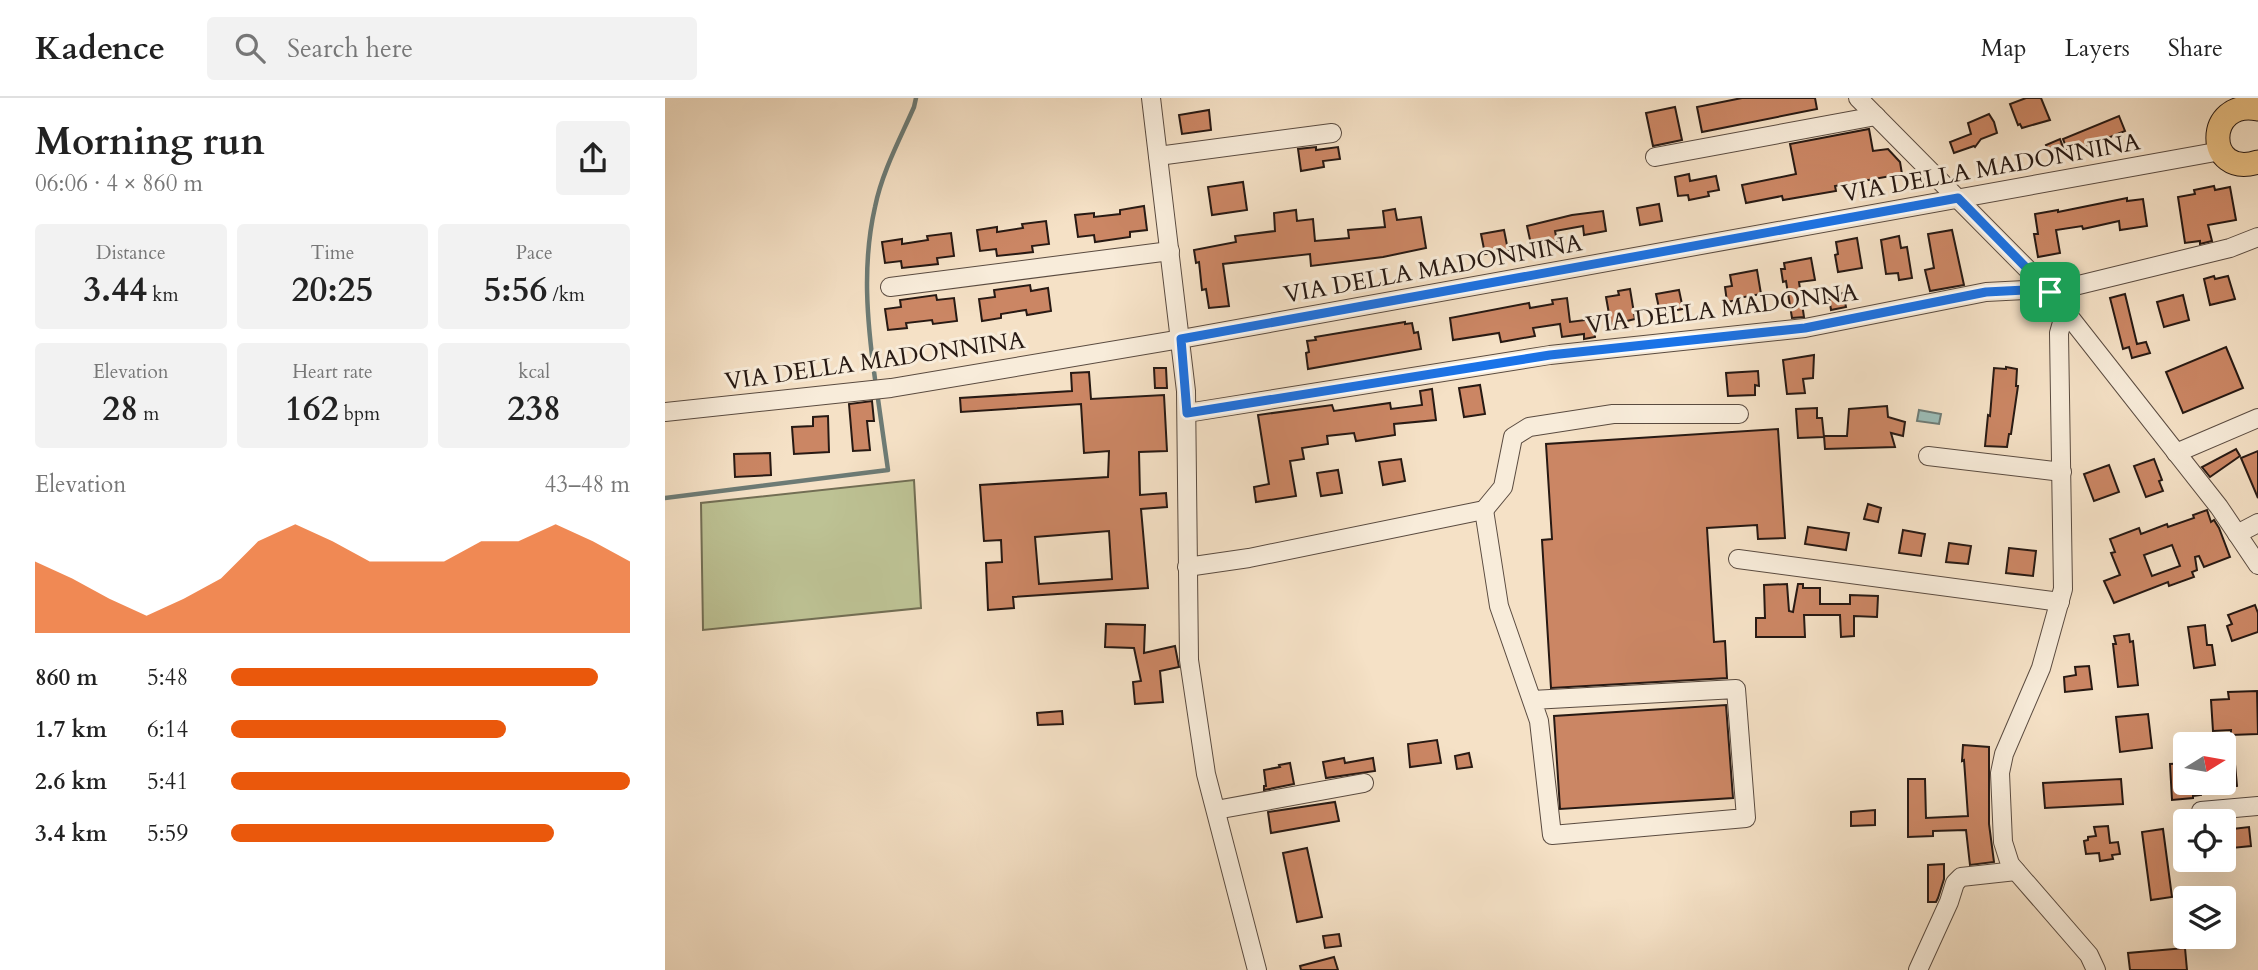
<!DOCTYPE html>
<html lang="en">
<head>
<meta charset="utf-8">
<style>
  body { margin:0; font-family:Cardo,serif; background:#f2f2f2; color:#222; height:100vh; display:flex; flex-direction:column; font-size:26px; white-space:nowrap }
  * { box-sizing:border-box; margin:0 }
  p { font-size:23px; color:#767676 }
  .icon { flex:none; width:38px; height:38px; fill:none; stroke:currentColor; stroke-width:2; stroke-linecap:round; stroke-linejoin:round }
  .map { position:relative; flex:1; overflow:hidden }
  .sheet { display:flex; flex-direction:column; background:#fff; width:665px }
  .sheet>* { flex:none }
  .needle { width:46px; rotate:79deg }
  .tools { position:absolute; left:1508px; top:634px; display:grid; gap:14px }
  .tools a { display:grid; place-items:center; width:63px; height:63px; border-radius:7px; background:#fff; box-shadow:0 7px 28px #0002; font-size:35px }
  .pin { position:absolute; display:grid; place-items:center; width:60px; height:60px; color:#fff; margin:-30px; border-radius:14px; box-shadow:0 4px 10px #0006 }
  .round { display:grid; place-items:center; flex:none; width:74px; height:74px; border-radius:7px; background:#f2f2f2 }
  .head { display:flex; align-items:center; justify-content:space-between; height:119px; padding:0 35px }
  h1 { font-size:38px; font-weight:700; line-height:52px }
  .stats { display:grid; grid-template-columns:repeat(3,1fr); gap:10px; height:119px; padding:7px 35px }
  .stats div { display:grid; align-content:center; border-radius:7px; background:#f2f2f2; text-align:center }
  .stats b { font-size:35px; font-weight:700 }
  .stats small { font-size:19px; font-weight:400 }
  .stats p { font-size:19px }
  .chart { height:196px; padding:14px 35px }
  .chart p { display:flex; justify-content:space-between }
  .chart svg { width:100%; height:126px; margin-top:7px; fill:#ea580c; opacity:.7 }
  ul { padding:0 35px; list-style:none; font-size:23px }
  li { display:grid; grid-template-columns:112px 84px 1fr; align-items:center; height:52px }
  li i { height:18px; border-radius:9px; background:#ea580c }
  header { display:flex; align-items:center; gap:42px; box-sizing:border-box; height:98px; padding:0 35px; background:#fff; border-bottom:2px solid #e0e0e0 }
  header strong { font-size:33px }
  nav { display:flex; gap:38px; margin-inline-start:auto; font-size:24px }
  .search { width:490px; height:63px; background:#f2f2f2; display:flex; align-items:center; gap:18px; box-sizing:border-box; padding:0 24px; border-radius:7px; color:#767676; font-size:26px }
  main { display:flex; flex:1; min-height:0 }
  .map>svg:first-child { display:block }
  .green { fill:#bdc294; stroke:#726e54; stroke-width:2 }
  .water { fill:#9cbdb7; stroke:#6d7b75; stroke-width:2 }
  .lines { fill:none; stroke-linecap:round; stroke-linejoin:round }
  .stream { stroke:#6d7b75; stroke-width:4.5 }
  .building { fill:#cb8664; stroke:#271913; stroke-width:2; fill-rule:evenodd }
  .minor-casing { stroke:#5a4b40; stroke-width:20 }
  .major-casing { stroke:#271913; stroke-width:25 }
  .minor { stroke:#f8ecda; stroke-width:18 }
  .major { stroke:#eac083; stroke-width:23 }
  .route-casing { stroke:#fff; stroke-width:14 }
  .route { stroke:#1a73e8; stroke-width:9 }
  .labels { text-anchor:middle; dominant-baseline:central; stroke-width:6; stroke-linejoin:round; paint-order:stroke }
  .street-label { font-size:24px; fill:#271913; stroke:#f8ecda }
</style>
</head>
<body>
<header>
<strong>Kadence</strong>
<div class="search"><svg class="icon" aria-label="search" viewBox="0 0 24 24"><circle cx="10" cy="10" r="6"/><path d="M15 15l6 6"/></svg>Search here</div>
<nav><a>Map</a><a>Layers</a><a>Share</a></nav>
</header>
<main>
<section class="sheet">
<div class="head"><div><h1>Morning run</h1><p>06:06 · 4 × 860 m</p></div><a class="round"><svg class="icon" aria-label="share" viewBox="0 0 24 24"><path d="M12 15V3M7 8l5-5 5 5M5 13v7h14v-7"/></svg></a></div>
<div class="stats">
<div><p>Distance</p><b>3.44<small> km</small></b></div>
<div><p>Time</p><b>20:25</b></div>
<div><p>Pace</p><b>5:56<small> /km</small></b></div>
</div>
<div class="stats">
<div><p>Elevation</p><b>28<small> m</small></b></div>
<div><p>Heart rate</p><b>162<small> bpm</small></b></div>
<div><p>kcal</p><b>238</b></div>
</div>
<div class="chart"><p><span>Elevation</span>43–48 m</p>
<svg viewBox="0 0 160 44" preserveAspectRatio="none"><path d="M0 44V19L10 25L20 32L30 38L40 32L50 25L60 12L70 6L80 12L90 19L100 19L110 19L120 12L130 12L140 6L150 12L160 19V44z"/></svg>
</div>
<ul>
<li><b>860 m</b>5:48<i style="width:92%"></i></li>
<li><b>1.7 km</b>6:14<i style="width:69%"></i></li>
<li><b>2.6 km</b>5:41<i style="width:100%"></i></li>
<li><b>3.4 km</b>5:59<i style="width:81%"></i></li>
</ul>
</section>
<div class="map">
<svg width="1593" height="872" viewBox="0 0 1593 872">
  <rect width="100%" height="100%" fill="#f5e1c6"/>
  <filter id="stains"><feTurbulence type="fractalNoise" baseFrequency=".00286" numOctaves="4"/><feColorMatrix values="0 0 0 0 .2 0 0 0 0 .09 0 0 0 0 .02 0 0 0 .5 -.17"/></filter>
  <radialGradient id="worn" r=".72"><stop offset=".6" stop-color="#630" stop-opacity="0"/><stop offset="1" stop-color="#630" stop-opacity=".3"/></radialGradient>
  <path class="green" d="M249,382l7,128 -218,22 -2,-127z"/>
  <path class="water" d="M1254,312l22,4 -2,10 -22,-3z"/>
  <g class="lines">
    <g class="stream">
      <path d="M210,281c-8,-58 -13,-115 0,-172 7,-35 25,-68 39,-100l2,-9"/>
      <path d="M0,400l223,-28 -10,-71"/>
    </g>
  </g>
  <g class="building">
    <path d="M1077,0h73l2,11 -115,23 -5,-25z"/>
    <path d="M1361,0h15l9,22 -28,8 -2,-4 -2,1 -8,-21z"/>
    <path d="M1010,9l7,33 -29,6 -7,-33z"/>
    <path d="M544,12l2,20 -29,4 -3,-19z"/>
    <path d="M1324,16l5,8 3,11 -16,6 -6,8 -1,-1 -20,7 -4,-11 21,-8 -3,-11z"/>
    <path d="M1454,18l6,15 -56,23 -6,-15z"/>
    <path d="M1204,31l4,22 15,-2 12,13 2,12 -67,12 1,5 -53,9 -1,-4 -36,7 -4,-18 54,-11 -6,-30z"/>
    <path d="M1395,41l4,11 -14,5 -4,-10z"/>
    <path d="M651,49v3l22,-3 2,12 -17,2 1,6 -23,4 -3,-22z"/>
    <path d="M1024,76l1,7 26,-5 3,14 -11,2 1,4 -20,4 -1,-5 -10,1 -3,-19z"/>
    <path d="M578,84l4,28 -35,5 -4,-28z"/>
    <path d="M1549,88l1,4 15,-3 6,33 -28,5 4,16 -12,3v-3l-15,2 -7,-46 17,-3 -1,-4z"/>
    <path d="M1462,100v3l16,-2 4,27 -27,4 -1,-9 -36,8 -1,-3 -26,4 4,23 -22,4 -4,-23h4l-3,-20 23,-4v2z"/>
    <path d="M994,106l3,17 -22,4 -3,-17z"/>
    <path d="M479,108l3,24 -17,2v5l-35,5 -1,-7 -16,2 -3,-22 19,-2v4l26,-3v-4z"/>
    <path d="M730,111l2,11 24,-3 5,31 -43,9 -72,9 -1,-12 -87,10 6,42 -20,2 -3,-19 -4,1 -3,-28 -3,1 -2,-13 42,-8 -1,-6 40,-5 -1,-18 22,-3 1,11 16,-2 2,22 34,-3 -1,-8 37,-3 -2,-16z"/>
    <path d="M938,113l3,20 -22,4 -1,-9 -28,5 2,10 -25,8 -5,-23 45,-11z"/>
    <path d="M381,123l3,23 -17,2 1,6 -36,4 -1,-7 -16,2 -3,-21 20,-3v5l26,-4 -1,-4z"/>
    <path d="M839,132l4,20 -23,4 -4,-20z"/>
    <path d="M1287,132l12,55 -34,6 -5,-21 9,-2 -6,-34z"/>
    <path d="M286,135l3,23 -17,2 1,6 -36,4 -1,-7 -16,2 -3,-21 20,-3v5l26,-4 -1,-4z"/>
    <path d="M1234,138l2,12 6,-1 5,31 -13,2 -1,-7 -12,1 -5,-34z"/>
    <path d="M1192,140l5,30 -24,4 -3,-17 3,-1 -2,-12z"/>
    <path d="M1146,160l4,22 -16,2 5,35 -12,1 -6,-37 -3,1 -2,-13h4l-1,-6z"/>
    <path d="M1092,172l4,24 -23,4v2l-11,2 -2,-15 7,-1 -2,-11z"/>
    <path d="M1549,178l1,3 13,-3 7,23 -25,6 -6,-26z"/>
    <path d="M365,187l1,6 17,-3 3,23 -24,4 -1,-5 -25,4v4l-19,3 -3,-22 16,-2 -1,-7z"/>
    <path d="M965,191l5,30 -24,6 -5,-28 13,-2 -1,-4z"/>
    <path d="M1014,192l4,19 -23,4 -4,-19z"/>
    <path d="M1178,195l3,14 -15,3 -2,-13z"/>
    <path d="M1460,196l12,50 9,-2 4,11 -18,5 -3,-11 -6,2 -13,-51z"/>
    <path d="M271,197l1,5 17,-2 3,23 -24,3 -1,-4 -26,3 1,5 -19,2 -3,-21 16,-2 -1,-7z"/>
    <path d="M1518,197l6,25 -25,7 -7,-25z"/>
    <path d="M902,200l3,24 23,-3 2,18 -11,2v-5l-22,3 -2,-13 -27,4 2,8 -34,6 -2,-9 -46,7 -3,-22 79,-15 1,5 23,-4 -1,-4z"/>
    <path d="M740,224v2l7,-1 2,10 4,-1 3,17 -113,20 -2,-16 3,-1 -2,-11 9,-1 -1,-3z"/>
    <path d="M1561,249l17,41 -60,25 -17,-41z"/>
    <path d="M1149,257l-1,23 -10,1 2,14 -18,1 -4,-34z"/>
    <path d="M1341,269l11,2 -1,17h2l-7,48h-2l-2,13 -22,-1 3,-31 2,1 4,-48 12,1z"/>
    <path d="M489,270h12l1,20h-12z"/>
    <path d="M1093,273l1,15 -4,-1v10l-27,1 -2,-23z"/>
    <path d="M424,274l2,27 73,-4 3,56 -28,1 1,43 26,-2 1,14 -26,2 7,79 -135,9 1,11 -26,2 -2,-47 16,-1 -1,-22 -17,1 -4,-56 128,-8 1,-26 -25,2 -3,-49 -120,8 -1,-14 112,-7 -1,-18zM444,433l3,48 -73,5 -4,-47z"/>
    <path d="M815,287l5,29 -21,3 -5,-29z"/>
    <path d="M767,291l4,31 -42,4 1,11 -39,6 -2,-8 -27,3 1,8 -26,4 2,11 -14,2 6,35 -40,6 -2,-15 15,-3 -11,-69 74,-10 2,6 56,-8 1,6 31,-4 -2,-14z"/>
    <path d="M207,303l2,20h-7l3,29 -17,1 -4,-47z"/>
    <path d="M1222,308l1,11 17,5 -2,14 -12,-3 4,14 -70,2 -1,-13h23l2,-27z"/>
    <path d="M1152,310v10h5l2,19 -26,1 -2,-29z"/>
    <path d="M163,318l1,36 -35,2 -2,-27 21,-1v-9z"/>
    <path d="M1113,331l7,109 -27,1 -1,-14 -50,3 7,114 11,-1 2,37 -176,10 -9,-148 10,-1 -6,-95z"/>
    <path d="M1571,351l4,7 -30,21 -8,-10z"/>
    <path d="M1593,353v47l-17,-40z"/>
    <path d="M105,355l1,22 -36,2 -1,-23z"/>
    <path d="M736,361l4,22 -22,4 -4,-23z"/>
    <path d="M1489,361l8,21 -3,1 4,10 -17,6 -12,-31z"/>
    <path d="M1444,367l10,27 -25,9 -10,-27z"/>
    <path d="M673,372l4,23 -21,3 -4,-23z"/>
    <path d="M1203,406l13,4 -3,14 -14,-3z"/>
    <path d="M1542,412l4,12 3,-2 5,8 11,29 -26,10 -5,-11 -4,1 2,13 -5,2 2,5 -25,9 -1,-4 -54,21 -10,-22 16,-6 -9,-22 4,-1 -5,-13 29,-11 2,6 26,-10 1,3 26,-9 -1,-3zM1507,447l8,21 -28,10 -8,-21z"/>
    <path d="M1143,429l41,6 -3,17 -41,-6z"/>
    <path d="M1238,432l22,4 -4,22 -22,-3z"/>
    <path d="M1284,445l22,3 -3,18 -22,-2z"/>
    <path d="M1344,450l27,3 -3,25 -27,-3z"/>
    <path d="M1122,486l2,27 4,1 5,-28h5v4h17v16h30v-9l28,1 -1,21 -23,-1v20l-13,1 -1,-22h-36l1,22h-49v-19h9l-1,-33z"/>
    <path d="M1590,507l3,8v19l-26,9 -5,-15 5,-2 -4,-9z"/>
    <path d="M441,526l39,1 -1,28 31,-7 4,21 -19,4 3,31 -28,2 -2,-22 8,-1 -7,-33 -29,-1z"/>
    <path d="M1540,527l2,20h5l3,20 -21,3 -6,-41z"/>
    <path d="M1464,536l1,8 3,-1 5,44 -20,2 -5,-43h3l-2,-8z"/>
    <path d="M1424,568l3,23 -27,3 -1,-15 12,-2 -1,-8z"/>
    <path d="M1592,593l1,43 -27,1v-5l-18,1 -2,-31 18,-1 -1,-7z"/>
    <path d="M1061,607l7,93 -173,11 -6,-93z"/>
    <path d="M397,613l1,13 -25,1 -1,-12z"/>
    <path d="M1483,616l4,34 -32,4 -4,-35z"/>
    <path d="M772,642l4,23 -31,4 -2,-23z"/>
    <path d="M1298,647l26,2v77l5,38 -24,3 -4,-35 -33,1v5l-25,1v-58h17l1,39 42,-2 -4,-56 -2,1z"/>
    <path d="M804,655l3,14 -15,2 -2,-13z"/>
    <path d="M679,660l1,5 28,-5 2,13 -49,7 -3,-16z"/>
    <path d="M625,665l4,21 -30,6v-4h2l-2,-16 16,-3 -1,-2z"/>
    <path d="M1521,665v19h14l1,13 -8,1v2l-21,2 -2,-36z"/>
    <path d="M1570,666l2,22 -13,2v-23z"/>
    <path d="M1456,681l2,25 -78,4 -2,-25z"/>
    <path d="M670,704l4,19 -68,12 -3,-21z"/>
    <path d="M1210,712v15l-24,1v-14z"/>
    <path d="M1443,728l2,17 8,-1 2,12 -8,1 1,4 -13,2 -1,-8 -13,1 -2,-13 4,-1v-3l8,-1 -2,-9z"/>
    <path d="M1584,729l2,19 -19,2v-3l-8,1v-16z"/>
    <path d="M1498,731l9,68 -21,3 -9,-68z"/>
    <path d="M642,750l15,69 -25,5 -14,-69z"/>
    <path d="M1279,766v15l-6,19 -2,4h-8v-37z"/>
    <path d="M674,836l2,12 -16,2 -2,-12z"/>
    <path d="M1520,850l2,22h-57l-2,-17z"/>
    <path d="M669,859l4,13h-37l-1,-4z"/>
  </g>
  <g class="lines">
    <defs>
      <g id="minor">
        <path d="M486,0l35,293 3,269 17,114 51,196"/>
        <path d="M1193,0l192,194 169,215 39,58"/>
        <path d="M493,58l174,-23"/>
        <path d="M990,59l221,-41"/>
        <path d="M225,189l280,-36"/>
        <path d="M1400,214l-6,21 4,256 -22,79 -37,86 -4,19 3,69 7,22 79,91 7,15"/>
        <path d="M0,314l226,-24 290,-49 1040,-188"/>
        <path d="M522,315l363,-58 255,-27 181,-36 39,-2 25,2 180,-44 28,-11"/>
        <path d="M1511,355l82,-35"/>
        <path d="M1263,358l134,16"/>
        <path d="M819,412l15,96 40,115 13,114 194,-17 -10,-129 -204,11"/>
        <path d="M1572,436l21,-11"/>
        <path d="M1073,461l322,43"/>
        <path d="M522,469l62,-9 235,-48 19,-23 10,-50 16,-10 84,-13h126"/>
        <path d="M551,712l148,-27"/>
        <path d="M1536,713l57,-5"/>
        <path d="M1253,872l31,-68 6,-19 6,-6 55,-6"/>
      </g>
      <path id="major" d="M1593,11c-53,-11 -54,70 0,53"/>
    </defs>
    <use href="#minor" class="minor-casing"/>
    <use href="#major" class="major-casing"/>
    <use href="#minor" class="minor"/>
    <use href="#major" class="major"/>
  </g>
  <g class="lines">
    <defs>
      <path id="route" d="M1293,100l92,94 -25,-2 -39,2 -181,36 -255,27 -363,58 -6,-74z"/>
    </defs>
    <use href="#route" class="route-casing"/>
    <use href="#route" class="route"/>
  </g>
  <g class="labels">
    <g class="street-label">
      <text transform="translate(1326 70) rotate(-10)">VIA DELLA MADONNINA</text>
      <text transform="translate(768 171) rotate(-10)">VIA DELLA MADONNINA</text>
      <text transform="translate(1057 211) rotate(-7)">VIA DELLA MADONNA</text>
      <text transform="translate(210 263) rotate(-8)">VIA DELLA MADONNINA</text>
    </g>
  </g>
  <rect width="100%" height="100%" filter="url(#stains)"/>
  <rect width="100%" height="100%" fill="url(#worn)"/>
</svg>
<div class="tools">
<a><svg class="needle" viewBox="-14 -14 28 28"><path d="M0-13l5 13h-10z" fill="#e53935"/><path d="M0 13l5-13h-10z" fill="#767676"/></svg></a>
<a><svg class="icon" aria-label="locate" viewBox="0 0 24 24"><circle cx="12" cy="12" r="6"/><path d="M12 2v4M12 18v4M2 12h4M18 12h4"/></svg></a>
<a><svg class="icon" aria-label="layers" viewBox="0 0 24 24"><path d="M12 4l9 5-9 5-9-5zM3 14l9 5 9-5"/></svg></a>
</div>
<div class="pin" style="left:1385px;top:194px;background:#1e9e55"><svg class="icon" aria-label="arrive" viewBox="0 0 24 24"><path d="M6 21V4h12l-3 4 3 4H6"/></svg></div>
</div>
</main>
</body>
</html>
